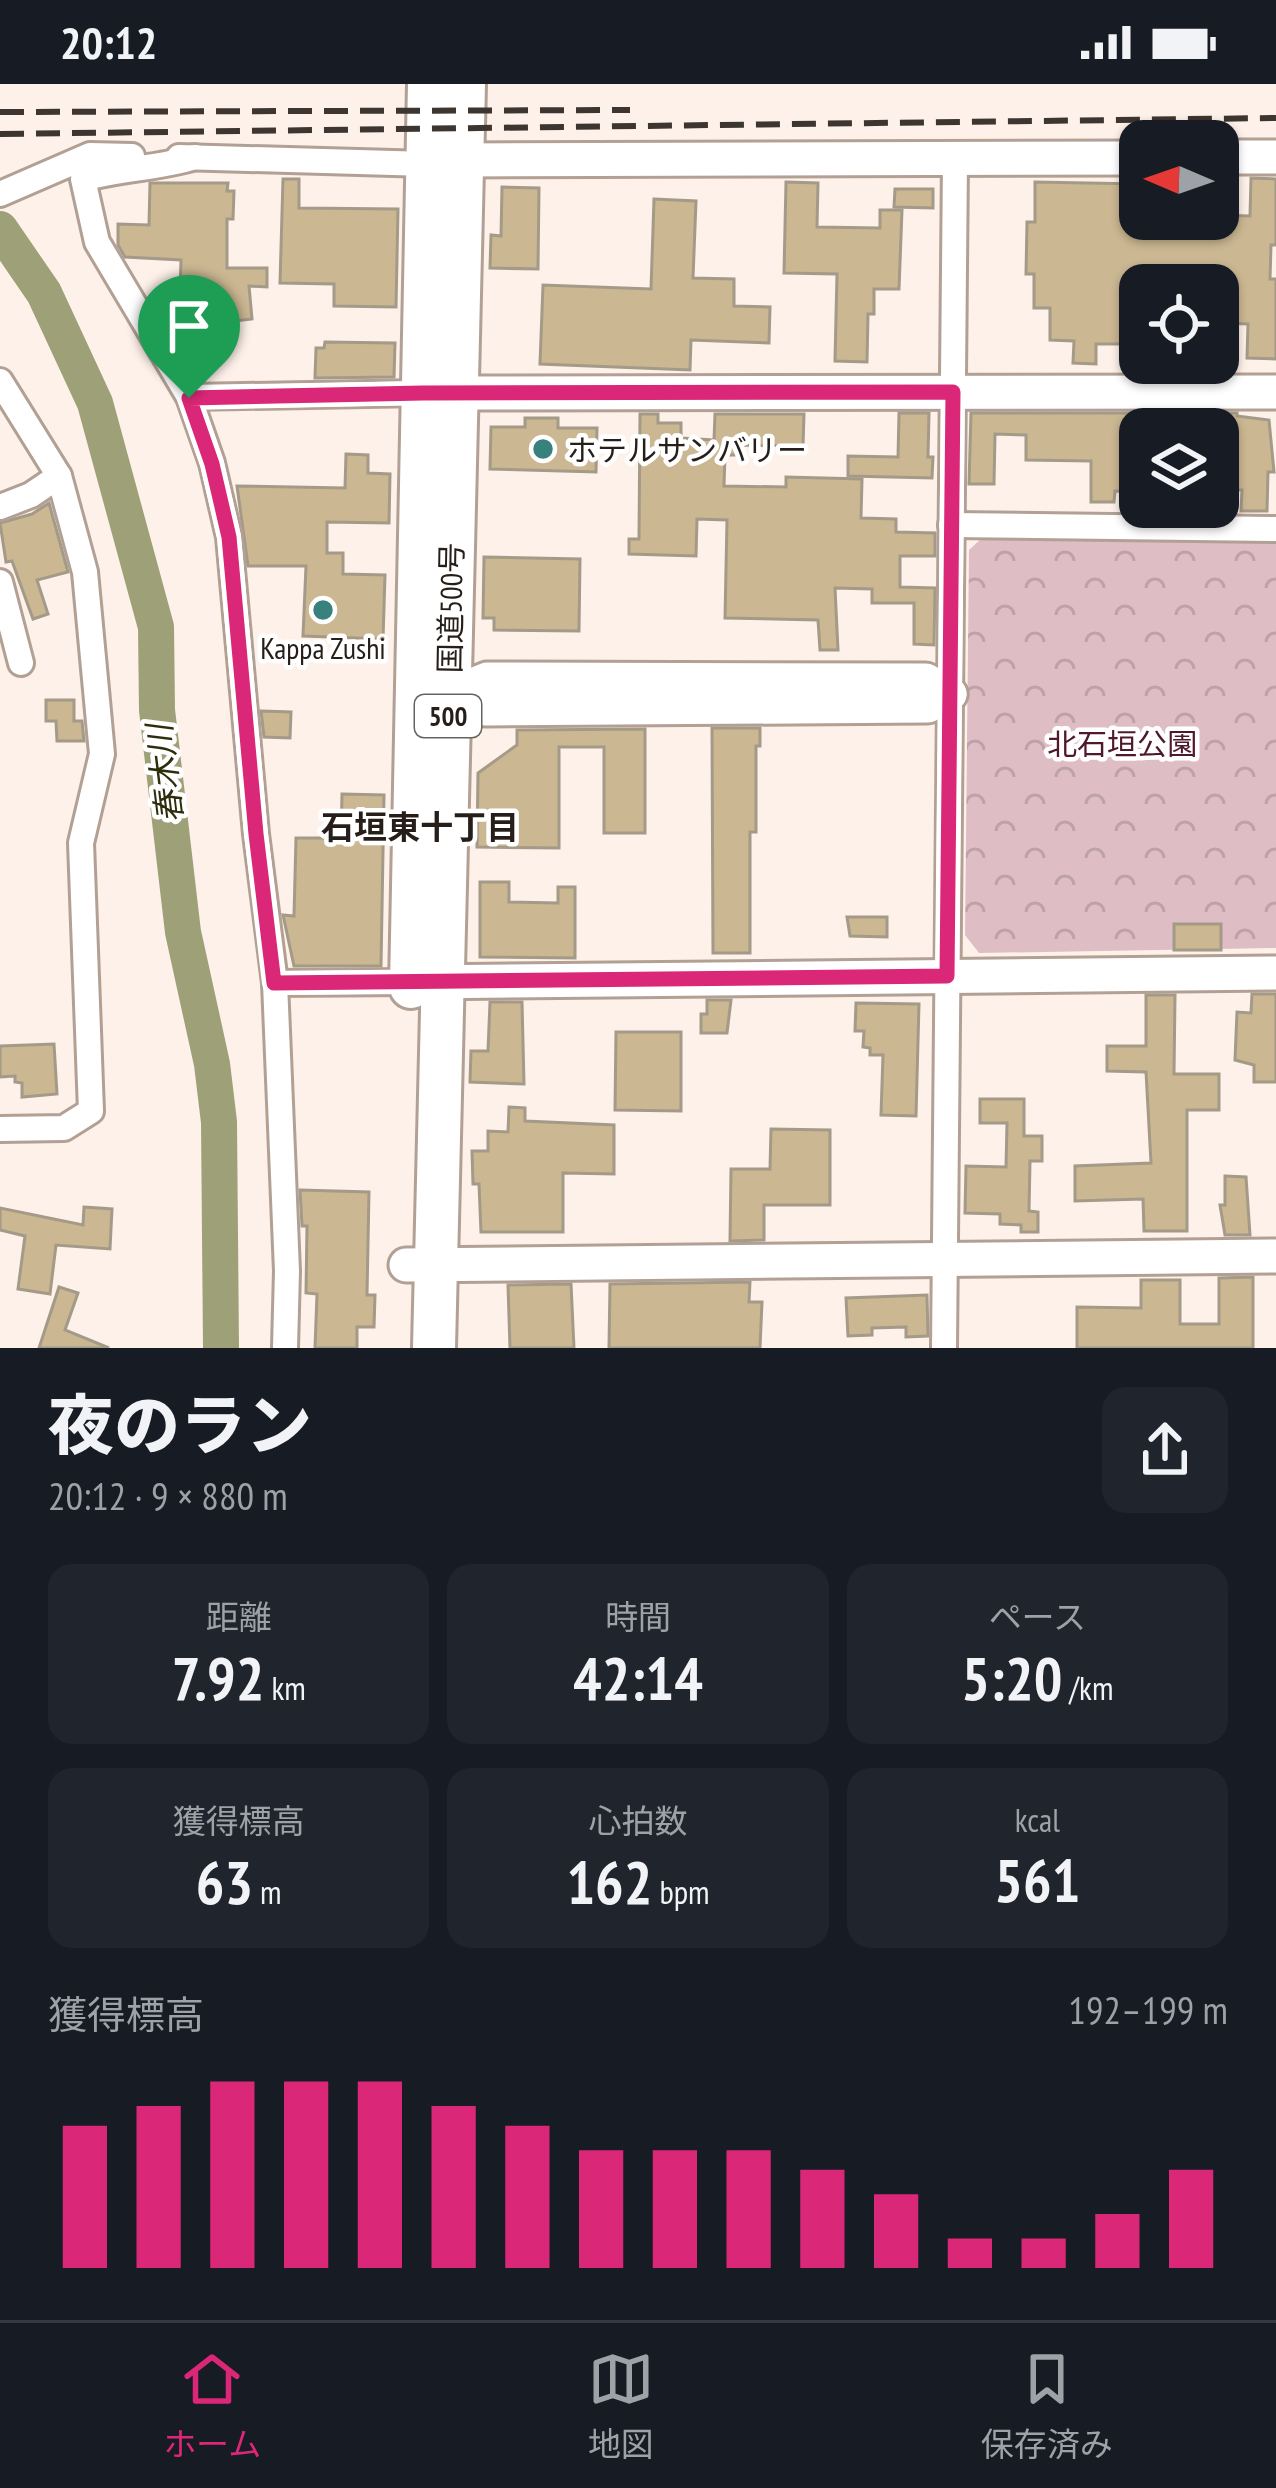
<!DOCTYPE html>
<html lang="ja">
<head>
<meta charset="utf-8">
<style>
  body { margin:0; font-family:"PT Sans Narrow","Noto Sans JP",sans-serif; background:#20242c; color:#f1f3f6; height:100vh; display:flex; flex-direction:column; font-size:45px; white-space:nowrap }
  * { box-sizing:border-box; margin:0 }
  p { font-size:39px; color:#9ea1a6 }
  .icon { flex:none; width:66px; height:66px; fill:none; stroke:currentColor; stroke-width:2; stroke-linecap:round; stroke-linejoin:round }
  .map { position:relative; height:1264px; overflow:hidden }
  .drawer { display:flex; flex-direction:column; background:#171b24; flex:1 }
  .drawer>* { flex:none }
  .needle { width:78px; rotate:272deg }
  .fabs { position:absolute; left:1119px; top:36px; display:grid; gap:24px }
  .fabs a { display:grid; place-items:center; width:120px; height:120px; border-radius:24px; background:#171b24; box-shadow:0 3px 9px #0004; font-size:60px }
  .pin { position:absolute; display:grid; place-items:center; width:102px; height:102px; color:#fff; margin:-123px -51px; border-radius:50% 50% 50% 0; rotate:-45deg; box-shadow:0 0 12px #0007 }
  .pin .icon { rotate:45deg }
  .round { display:grid; place-items:center; flex:none; width:126px; height:126px; border-radius:24px; background:#20242c }
  .head { display:flex; align-items:center; justify-content:space-between; height:204px; padding:0 48px }
  h1 { font-size:66px; font-weight:800; line-height:90px }
  .figures { display:grid; grid-template-columns:repeat(3,1fr); gap:18px; height:204px; padding:12px 48px }
  .figures div { display:grid; align-content:center; border-radius:24px; background:#20242c; text-align:center }
  .figures b { font-size:60px; font-weight:800 }
  .figures small { font-size:33px; font-weight:400 }
  .figures p { font-size:33px }
  .chart { height:336px; padding:24px 48px }
  .chart p { display:flex; justify-content:space-between }
  .chart svg { width:100%; height:216px; margin-top:12px; stroke:#db2777; stroke-width:6 }
  .status { display:flex; justify-content:space-between; align-items:center; height:84px; padding:0 60px; background:#171b24; direction:ltr }
  .status svg { height:33px; fill:currentColor }
  .tabs { display:flex; justify-content:space-around; align-items:center; height:168px; border-top:3px solid #363941; background:#171b24; font-size:33px; color:#9ea1a6 }
  .tabs a { display:grid; justify-items:center; gap:6px }
  .tabs .active { color:#db2777 }
  .map>svg:first-child { display:block }
  .park { fill:url(#park-crowns) }
  .lines { fill:none; stroke-linecap:round; stroke-linejoin:round }
  .river { stroke:#9ea078; stroke-width:36 }
  .building { fill:#cbb792; stroke:#a49a88; stroke-width:3 }
  .street-casing { stroke:#b2a094; stroke-width:30 }
  .secondary-casing { stroke:#b2a094; stroke-width:39 }
  .highway-casing { stroke:#b2a094; stroke-width:48 }
  .street { stroke:#fff; stroke-width:24 }
  .secondary { stroke:#fff; stroke-width:33 }
  .highway { stroke:#fff; stroke-width:42 }
  .rail { stroke:#3d3530; stroke-width:6; stroke-dasharray:24 12; stroke-linecap:butt }
  .route-casing { stroke:#fff; stroke-width:24 }
  .route { stroke:#db2777; stroke-width:15 }
  .poi-dot { fill:#39817d; stroke:#fff; stroke-width:4.5 }
  .labels { text-anchor:middle; dominant-baseline:central; stroke-width:9; stroke-linejoin:round; paint-order:stroke }
  .shield { fill:#fff; stroke:#66625e; stroke-width:3 }
  .shield-label { font-size:27px; font-weight:bold; fill:#251e19 }
  .poi-label { font-size:30px; fill:#251e19; stroke:#fff; text-anchor:start }
  .street-label { font-size:30px; fill:#251e19; stroke:#fff }
  .park-label { font-size:30px; fill:#50192b; stroke:#fff }
  .water-label { font-size:33px; font-style:italic; fill:#2e2e0d; stroke:#fff }
  .neighbourhood-label { font-size:33px; font-weight:bold; fill:#251e19; stroke:#fff }
</style>
</head>
<body>
<div class="status"><b>20:12</b><svg viewBox="0 0 49 12"><path d="M0 12V9h3v3zM5 12V6h3v6zM10 12V3h3v9zM15 12V0h3v12zM26 1h20v11H26zM47 4h2v5h-2z"/></svg></div>
<div class="map">
<svg width="1276" height="1264" viewBox="0 0 1276 1264">
  <defs>
    <pattern id="park-crowns" width="20" height="18" patternUnits="userSpaceOnUse" patternTransform="scale(3)"><rect width="20" height="18" fill="#debdc4"/><path d="M2 6a3 3 0 1 1 6 0M12 15a3 3 0 1 1 6 0" fill="none" stroke="#bea2a8"/></pattern>
  </defs>
  <rect width="100%" height="100%" fill="#fdf1e9"/>
  <path class="park" d="M982,454l294,2v408l-297,5 -14,-18 4,-385z"/>
  <g class="lines">
    <path class="river" d="M0,145l44,64 51,110 61,224 1,83 26,222 29,132 7,58 2,226"/>
  </g>
  <g class="building">
    <path d="M1251,94l25,1v66h-5l-1,34h6v80l-29,-1 1,-34 -30,-1v-38h-60v-9h-31l-1,68h-30v20l-23,-1 1,-22 -24,-1v-32h-16v-34h-8l1,-52h8v-40l105,2v35h78v-4l32,1z"/>
    <path d="M283,95h16v29l99,1 -2,98 -62,-1v-22l-54,-1z"/>
    <path d="M786,98l32,1 -1,44 63,1v-18h22l-3,79h-25v25h-6l-1,48 -32,-1 2,-87 -53,-1z"/>
    <path d="M150,99h78l-1,8h7l-1,28h-6v49h40v19l-18,-1 3,33 -17,2 1,8 -20,2 -1,-4 -21,1v-7l-28,4 -13,-21 27,-11 1,-33 -56,-3 -7,-12v-21l31,1z"/>
    <path d="M502,103l37,1 -1,81 -48,-1 1,-33 10,1z"/>
    <path d="M895,105h38v19l-39,-1z"/>
    <path d="M654,115l42,2 -3,77 41,1v27l36,1 -1,36 -78,-3 -1,30 -150,-6 3,-79 108,4z"/>
    <path d="M325,258l70,1 -1,34 -79,1 1,-30h8z"/>
    <path d="M899,329h30l-1,44h5l-1,21 -84,-2v-20l50,1z"/>
    <path d="M971,329h173v16h-4v63l-25,-1 -1,11h-23v-41l-65,-1v-25l-31,-1 -1,50h-25z"/>
    <path d="M1178,329h59v3l32,4 5,52h-6l-1,39h-26l1,-21h-24v-61h-40z"/>
    <path d="M640,330h18v9h23v15l33,2 1,-26h89l-1,32 -63,-1v10h-15l-1,31 62,1v-10l76,2 -1,39 35,1v13l39,1v23h-35v31l35,1 -1,57 -20,-1v-41h-42v-14l-37,-1 3,62h-18l-2,-30 -93,-2 2,-98 -30,-1 -1,37 -67,-2v-15h10z"/>
    <path d="M525,334h33v10h39l-1,44 -106,-3 1,-42h34z"/>
    <path d="M346,370l22,1v18l22,1 -1,49 -62,-1v31h16v21l42,1 -2,64 -80,-3 3,-70h-58l-11,-80 108,2z"/>
    <path d="M49,419l19,69 -31,8 11,34 -15,5 -21,-58 -6,1 -6,-39 32,-9z"/>
    <path d="M484,473l96,2 -1,72 -85,-1v-12h-11z"/>
    <path d="M46,616h28v21h8l2,20h-27l-1,-20h-10z"/>
    <path d="M261,627l30,1 -1,26 -26,-1z"/>
    <path d="M712,644h48v18h-4v86h-6v121h-37z"/>
    <path d="M645,645v104h-41v-86h-45v101l-82,-1 1,-74 39,-28v-15z"/>
    <path d="M342,710l42,1 -3,171h-87l-11,-51 11,1 2,-78h45z"/>
    <path d="M480,798h29v20l49,1v-16h17v71l-95,-1z"/>
    <path d="M847,833h40v20l-37,-1z"/>
    <rect x="1174" y="840" width="47" height="26"/>
    <path d="M1252,910h24v88h-22v-17l-19,-5 2,-48 14,1z"/>
    <path d="M1146,911h29l-1,79h45v36h-32v121h-43l-1,-32 -68,2v-35l76,-3 -5,-91 -39,-1v-25h39z"/>
    <path d="M707,916h24l-4,33h-26v-19h6z"/>
    <path d="M490,918h32l2,82 -54,-2 1,-31h17z"/>
    <path d="M856,919l63,1 -3,112 -35,-1 2,-60h-13v-7l-7,-1 1,-16h-9z"/>
    <path d="M616,948h65v79l-66,-1z"/>
    <path d="M54,960l3,50 -35,3v-14l-7,-1v-6l-15,1v-31z"/>
    <path d="M980,1015h44v37h18v25h-12l-1,50 9,1v20h-17v-7l-21,-1v-10l-35,-1 1,-47 40,1 1,-44h-27z"/>
    <path d="M509,1023l16,1v13l89,4v49l-51,-1v59h-82l-2,-48h-6l-1,-33h16v-20l20,1z"/>
    <path d="M771,1045l59,1v75h-66v35l-34,1 1,-72h39z"/>
    <path d="M1225,1092l21,1 4,58h-25l-5,-30h5z"/>
    <path d="M300,1106l69,2 -2,103h8l-1,32h-17v21h-42l2,-54 -11,-1 1,-67h-5z"/>
    <path d="M84,1123l28,2 -2,40 -54,-4 -6,49 -32,-5 7,-53 -25,-6v-22l83,17z"/>
    <path d="M1253,1193v71h-176v-41l64,1v-28h39v44h39v-46z"/>
    <path d="M750,1198l-1,20h13l-2,46h-151l1,-64z"/>
    <path d="M571,1200l3,64h-64l-2,-63z"/>
    <path d="M59,1203l19,6 -13,37 44,18h-70z"/>
    <path d="M927,1211l1,41 -22,1v-10l-34,1v7l-24,1 -2,-38z"/>
  </g>
  <g class="lines">
    <defs>
      <g id="street">
        <path d="M179,73l249,7"/>
        <path d="M195,73c-38,12 -75,11 -112,22l14,63 92,155 23,66 17,74 27,297 19,149 12,288 -2,77"/>
        <path d="M0,110l90,-39 42,1"/>
        <path d="M0,297l59,95 26,96 17,182 -21,89 10,268 -27,17 -64,1"/>
        <path d="M189,313l234,-4"/>
        <path d="M0,423l31,-12 28,-19"/>
        <path d="M951,441l325,4"/>
        <path d="M0,498l21,81"/>
        <path d="M275,899l137,-1"/>
        <path d="M944,1264l11,-1188"/>
      </g>
      <g id="secondary">
        <path d="M1218,73h58"/>
        <path d="M461,76l679,-2"/>
        <path d="M437,309l839,-1"/>
        <path d="M443,607l43,18 442,-3 22,-12"/>
        <path d="M435,627l13,-16 39,-16 439,1 24,14"/>
        <path d="M419,898l857,-9"/>
        <path d="M406,1181l870,-9"/>
      </g>
      <g id="highway">
        <path d="M411,903l18,-903"/>
        <path d="M434,1264l30,-1264"/>
      </g>
    </defs>
    <use href="#street" class="street-casing"/>
    <use href="#secondary" class="secondary-casing"/>
    <use href="#highway" class="highway-casing"/>
    <use href="#street" class="street"/>
    <use href="#secondary" class="secondary"/>
    <use href="#highway" class="highway"/>
    <g class="rail">
      <path d="M0,28l630,-2"/>
      <path d="M0,50l1276,-16"/>
    </g>
  </g>
  <g class="lines">
    <defs>
      <path id="route" d="M953,308l-6,584 -673,7 -18,-149 -27,-297 -17,-73 -23,-66 234,-5z"/>
    </defs>
    <use href="#route" class="route-casing"/>
    <use href="#route" class="route"/>
  </g>
  <g class="poi-dot">
    <circle cx="543" cy="365" r="12"/>
    <circle cx="323" cy="526" r="12"/>
  </g>
  <g class="labels">
    <rect class="shield" x="415" y="611" width="66" height="42" rx="9"/>
    <g class="shield-label">
      <text x="448" y="632">500</text>
    </g>
    <g class="poi-label">
      <text x="567" y="365">ホテルサンバリー</text>
      <text x="323" y="563" text-anchor="middle">Kappa Zushi</text>
    </g>
    <g class="street-label">
      <text transform="translate(450 524) rotate(-89)">国道500号</text>
    </g>
    <g class="park-label">
      <text x="1122" y="659">北石垣公園</text>
    </g>
    <g class="water-label">
      <text transform="translate(164 690) rotate(-97)">春木川</text>
    </g>
    <g class="neighbourhood-label">
      <text x="420" y="742">石垣東十丁目</text>
    </g>
  </g>
</svg>
<div class="fabs">
<a><svg class="needle" viewBox="-14 -14 28 28"><path d="M0-13l5 13h-10z" fill="#e53935"/><path d="M0 13l5-13h-10z" fill="#9ea1a6"/></svg></a>
<a><svg class="icon" aria-label="locate" viewBox="0 0 24 24"><circle cx="12" cy="12" r="6"/><path d="M12 2v4M12 18v4M2 12h4M18 12h4"/></svg></a>
<a><svg class="icon" aria-label="layers" viewBox="0 0 24 24"><path d="M12 4l9 5-9 5-9-5zM3 14l9 5 9-5"/></svg></a>
</div>
<div class="pin" style="left:189px;top:314px;background:#1e9e55"><svg class="icon" aria-label="arrive" viewBox="0 0 24 24"><path d="M6 21V4h12l-3 4 3 4H6"/></svg></div>
</div>
<section class="drawer">
<div class="head"><div><h1>夜のラン</h1><p>20:12 · 9 × 880 m</p></div><a class="round"><svg class="icon" aria-label="share" viewBox="0 0 24 24"><path d="M12 15V3M7 8l5-5 5 5M5 13v7h14v-7"/></svg></a></div>
<div class="figures">
<div><p>距離</p><b>7.92<small> km</small></b></div>
<div><p>時間</p><b>42:14</b></div>
<div><p>ペース</p><b>5:20<small> /km</small></b></div>
</div>
<div class="figures">
<div><p>獲得標高</p><b>63<small> m</small></b></div>
<div><p>心拍数</p><b>162<small> bpm</small></b></div>
<div><p>kcal</p><b>561</b></div>
</div>
<div class="chart"><p><span>獲得標高</span>192–199 m</p>
<svg viewBox="0 0 160 44" preserveAspectRatio="none"><path d="M5 44V15M15 44V11M25 44V6M35 44V6M45 44V6M55 44V11M65 44V15M75 44V20M85 44V20M95 44V20M105 44V24M115 44V29M125 44V38M135 44V38M145 44V33M155 44V24"/></svg>
</div>
</section>
<nav class="tabs">
<a class="active"><svg class="icon" aria-label="home" viewBox="0 0 24 24"><path d="M3 11l9-7 9 7M6 9v11h12V9"/></svg>ホーム</a>
<a><svg class="icon" aria-label="map" viewBox="0 0 24 24"><path d="M3 6l6-2 6 2 6-2v14l-6 2-6-2-6 2zM9 4v14M15 6v14"/></svg>地図</a>
<a><svg class="icon" aria-label="saved" viewBox="0 0 24 24"><path d="M7 4h10v16l-5-4-5 4z"/></svg>保存済み</a>
</nav>
</body>
</html>
